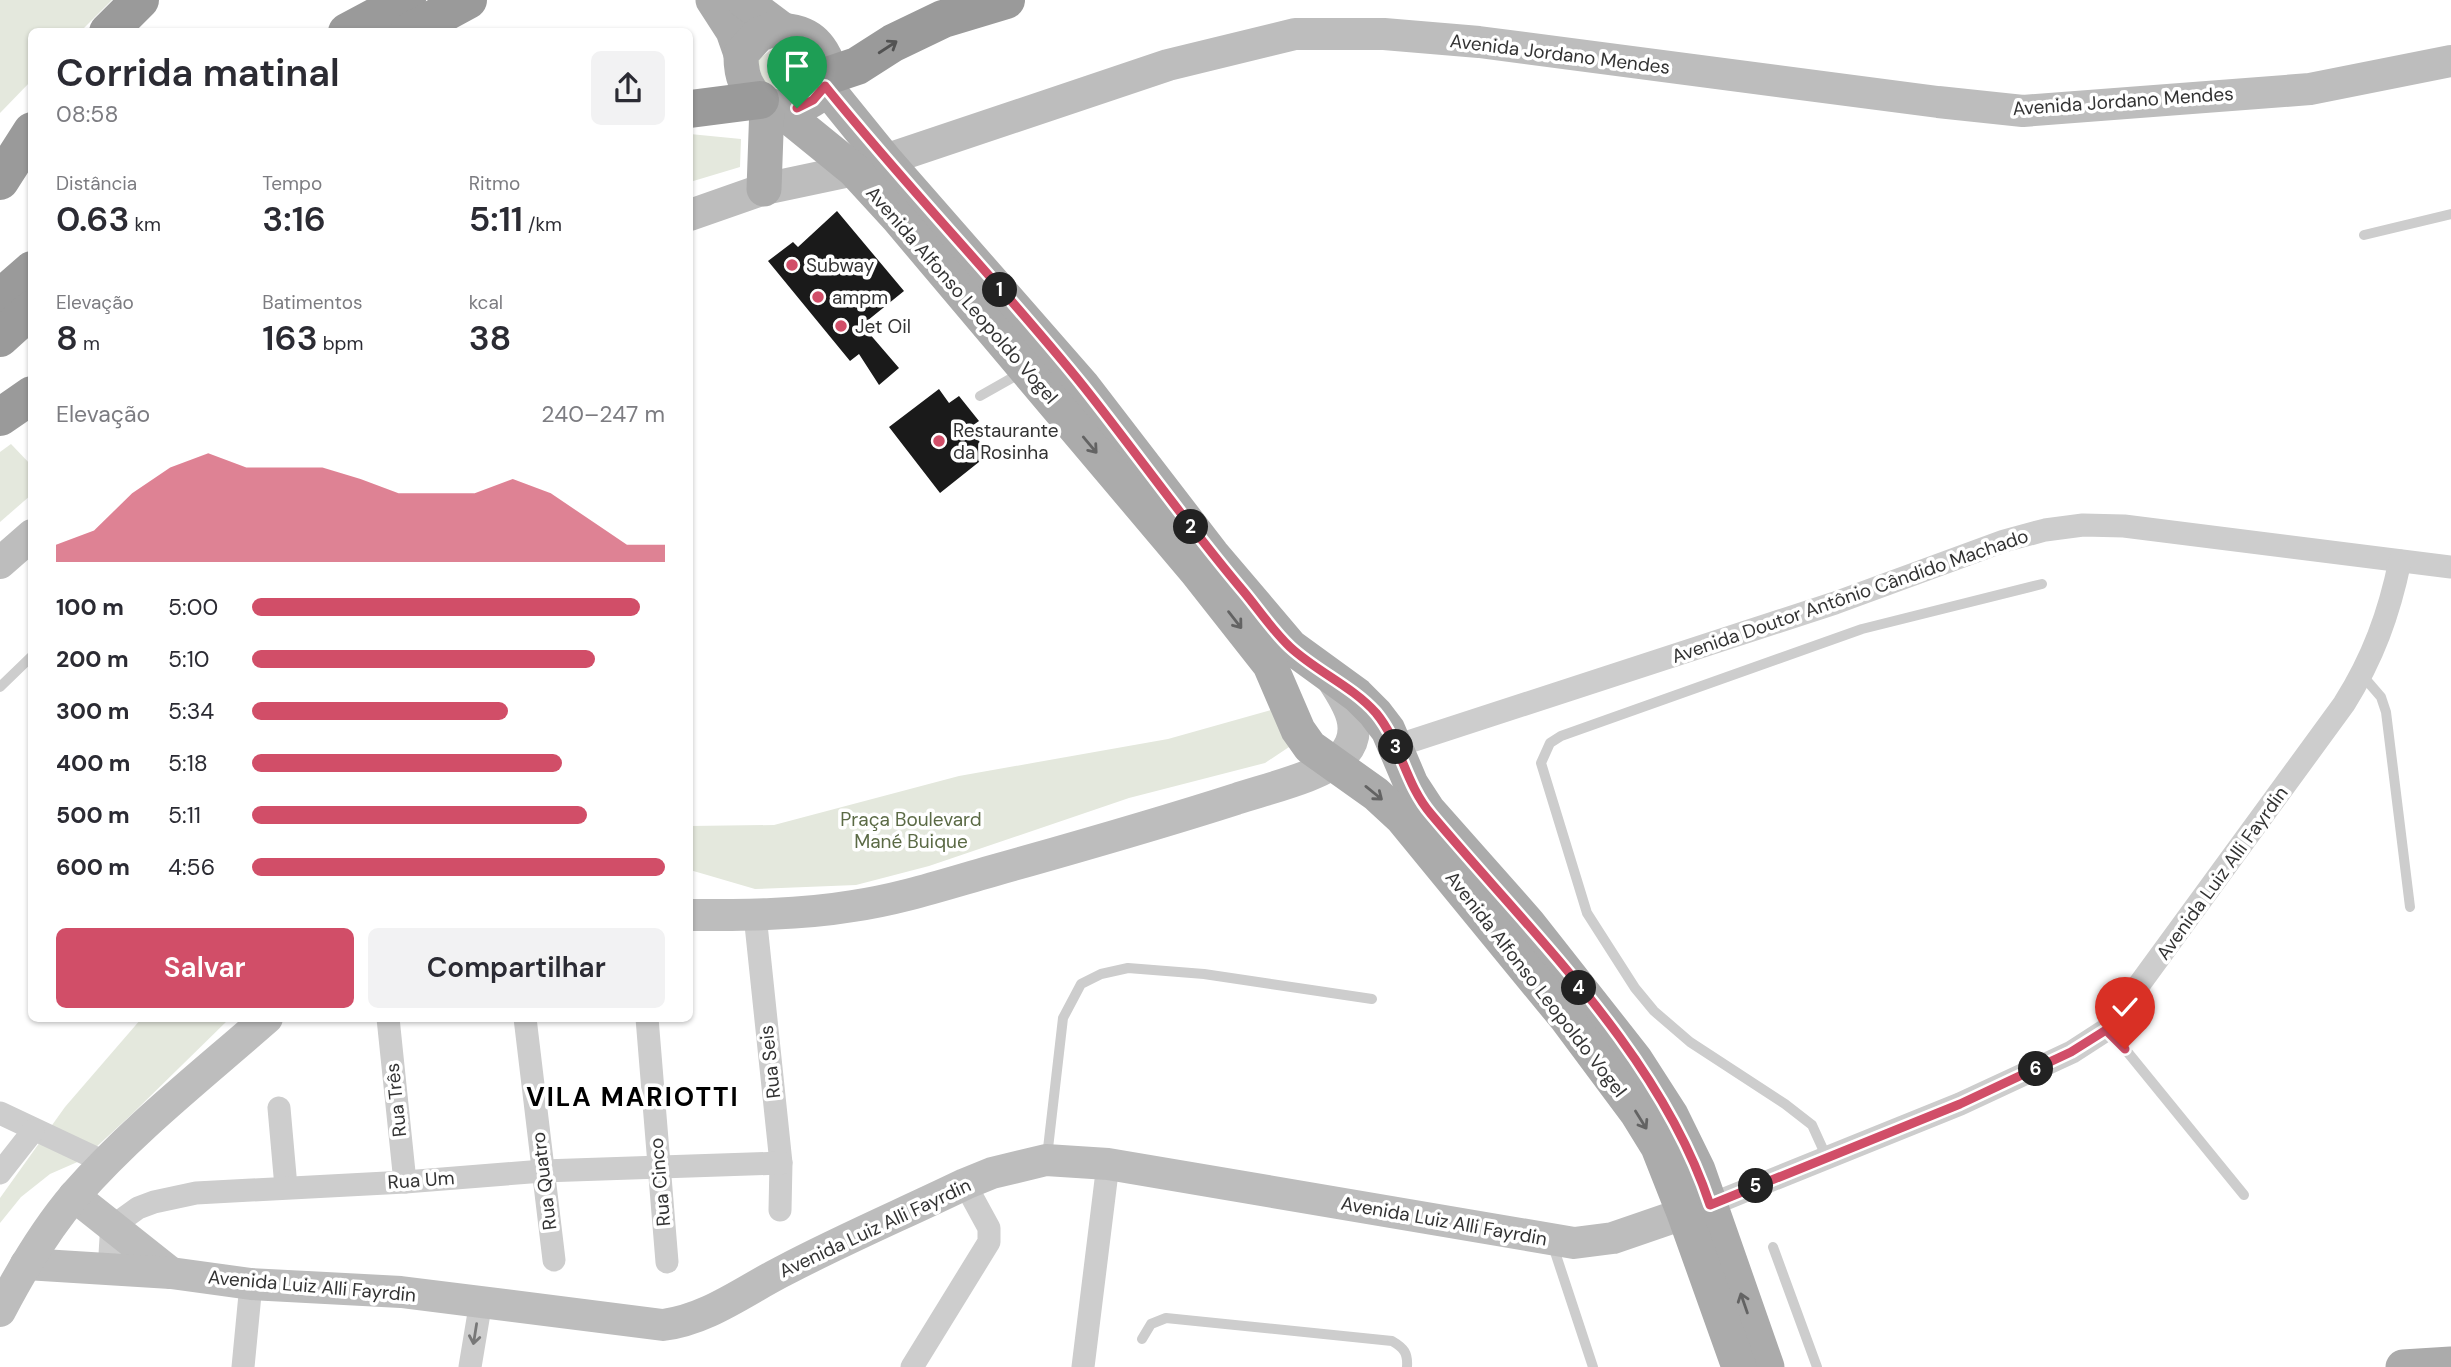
<!DOCTYPE html>
<html lang="pt">
<head>
<meta charset="utf-8">
<style>
  body { margin:0; font-family:"DM Sans",sans-serif; background:#f2f2f3; color:#2b2b33; height:100vh; display:flex; flex-direction:column; font-size:26px; white-space:nowrap }
  * { box-sizing:border-box; margin:0 }
  p { font-size:23px; color:#7c7c81 }
  .icon { flex:none; width:38px; height:38px; fill:none; stroke:currentColor; stroke-width:2; stroke-linecap:round; stroke-linejoin:round }
  .map { position:relative; flex:1; overflow:hidden }
  .details { position:absolute; left:28px; top:28px; width:665px; height:994px; display:flex; flex-direction:column; background:#fff; border-radius:10px; box-shadow:0 2px 5px #0004 }
  .details>* { flex:none }
  .pin { position:absolute; display:grid; place-items:center; width:60px; height:60px; color:#fff; margin:-72px -30px; border-radius:50% 50% 50% 0; rotate:-45deg; box-shadow:0 0 7px #0007 }
  .pin .icon { rotate:45deg }
  .km { position:absolute; width:35px; height:35px; margin:-18px; border-radius:50%; background:#222; color:#fff; font-size:19px; line-height:35px; text-align:center }
  .round { display:grid; place-items:center; flex:none; width:74px; height:74px; border-radius:10px; background:#f2f2f3 }
  .overview { display:flex; align-items:center; justify-content:space-between; height:119px; padding:0 28px }
  h1 { font-size:38px; font-weight:600; line-height:52px }
  .stats { display:grid; grid-template-columns:repeat(3,1fr); gap:10px; height:119px; padding:7px 28px }
  .stats div { display:grid; align-content:center }
  .stats b { font-size:35px; font-weight:600 }
  .stats small { font-size:19px; font-weight:400 }
  .stats p { font-size:19px }
  .chart { height:196px; padding:14px 28px }
  .chart p { display:flex; justify-content:space-between }
  .chart svg { width:100%; height:126px; margin-top:7px; fill:#d14e68; opacity:.7 }
  .button { display:flex; gap:14px; margin-top:auto; padding:14px 28px }
  .button a { flex:1; height:80px; border-radius:10px; background:#d14e68; color:#fff; font-size:28px; font-weight:600; line-height:80px; text-align:center }
  .button a+a { background:#f2f2f3; color:#2b2b33 }
  ul { padding:0 28px; list-style:none; font-size:23px }
  li { display:grid; grid-template-columns:112px 84px 1fr; align-items:center; height:52px }
  li i { height:18px; border-radius:9px; background:#d14e68 }
  .map>svg:first-child { display:block }
  .green { fill:#e4e8dd }
  .building { fill:#1a1a1a }
  .lines { fill:none; stroke-linecap:round; stroke-linejoin:round }
  .lane { stroke:#cdcdcd; stroke-width:10 }
  .street { stroke:#cdcdcd; stroke-width:23 }
  .secondary { stroke:#bdbdbd; stroke-width:32 }
  .primary { stroke:#ababab; stroke-width:35 }
  .highway { stroke:#9a9a9a; stroke-width:38 }
  .oneway { stroke:#525252 }
  .oneway2 { stroke:#636363 }
  .oneway3 { stroke:#787878 }
  .route-casing { stroke:#fff; stroke-width:14 }
  .route { stroke:#d14e68; stroke-width:9 }
  .poi-dot { fill:#d14e68; stroke:#fff; stroke-width:2.5 }
  .labels { text-anchor:middle; dominant-baseline:central; stroke-width:7; stroke-linejoin:round; paint-order:stroke }
  .street-label { font-size:19px; fill:#333; stroke:#fff }
  .poi-label { font-size:19px; fill:#333; stroke:#fff; text-anchor:start }
  .park-label { font-size:19px; fill:#5b6a45; stroke:#fff }
  .district-label { font-size:26px; font-weight:bold; letter-spacing:2px; fill:#000; stroke:#fff }
</style>
</head>
<body>
<div class="map">
<svg width="2451" height="1367" viewBox="0 0 2451 1367">
  <rect width="100%" height="100%" fill="#fff"/>
  <g class="green">
    <path d="M0,0h112l-31,31 -49,1 -1,49 -31,32z"/>
    <path d="M784,49l29,12 -2,34 -46,-7 -8,-28 14,-10z"/>
    <path d="M690,134l51,5 -1,28 -50,15z"/>
    <path d="M11,444l20,21v30l-31,27v-70z"/>
    <path d="M1275,709l23,32 -33,22 -136,35 -200,68 -73,19 -101,4 -65,-19v-44l84,-1 185,-49 209,-37z"/>
    <path d="M141,1019h88l-98,96 -49,45 -32,14 -29,23 -21,26v-25l65,-91z"/>
  </g>
  <g class="building">
    <path d="M837,211l67,80 -42,34 37,43 -20,17 -20,-31 -9,7 -82,-100 25,-19 5,5z"/>
    <path d="M939,389l10,14 10,-7 20,25 -10,7 20,26 -49,39 -51,-66z"/>
  </g>
  <g class="lines">
    <g class="lane">
      <path d="M2364,235l87,-21"/>
      <path d="M980,396l44,-25"/>
      <path d="M2362,675l19,22 5,15 24,195"/>
      <path d="M0,687l32,-31"/>
      <path d="M2106,1030l19,19 119,146"/>
      <path d="M1047,1157l16,-139 18,-34 20,-10 27,-6 76,6 168,25"/>
      <path d="M1827,1158l-15,-33 -27,-21 -95,-62 -36,-31 -19,-23 -48,-75 -46,-150 9,-20 11,-7 301,-107 180,-45"/>
      <path d="M1552,1243l41,124"/>
      <path d="M1773,1247l44,120"/>
      <path d="M1142,1339l9,-15 15,-6 226,23c12,7 16,12 15,26"/>
    </g>
    <g class="street">
      <path d="M1396,746l439,-143 169,-62 41,-11 38,-5 41,1 327,41"/>
      <path d="M755,915l26,248 -1,47"/>
      <path d="M388,1018l17,164"/>
      <path d="M525,1018l29,242"/>
      <path d="M647,1018l20,244"/>
      <path d="M279,1108l7,79"/>
      <path d="M0,1113l106,50"/>
      <path d="M0,1173l33,-42"/>
      <path d="M1710,1205l250,-101 112,-52 34,-22 238,-326c29,-46 45,-90 56,-143"/>
      <path d="M109,1271l2,-33 9,-17 18,-13 16,-6 42,-9 209,-11 138,-11 238,-8"/>
      <path d="M243,1367l8,-83"/>
      <path d="M470,1367l11,-66"/>
      <path d="M912,1367l77,-125v-14l-24,-44"/>
      <path d="M1083,1367l25,-203"/>
    </g>
    <g class="secondary">
      <path d="M690,215l74,-26 90,-19 31,-10 283,-95 127,-31h89l95,8 459,60 85,9 287,-22 141,-28"/>
      <path d="M0,563l32,-28"/>
      <path d="M690,915c54,0 109,0 163,-9 48,-7 93,-22 139,-35 82,-23 163,-46 244,-72 26,-9 91,-24 107,-44 23,-25 4,-53 -11,-76"/>
      <path d="M74,1196l97,77"/>
      <path d="M26,1264l145,9 80,11 150,8 262,33c46,-6 82,-35 122,-55 59,-31 120,-57 180,-86l27,-11 54,-13 62,4 466,79 39,-5 96,-33"/>
      <path d="M0,1311c21,-40 45,-81 75,-116 57,-65 127,-120 192,-177"/>
    </g>
    <g class="primary">
      <path d="M713,0l20,31 8,23"/>
      <path d="M743,0l40,30"/>
      <path d="M770,30c22,0 40,2 52,22 35,56 -83,90 -81,2l17,-19z"/>
      <path d="M825,86l60,74 197,225 130,169 79,93 66,48 18,18 13,17 23,54 17,26 100,113 107,136 36,56 27,55 69,197"/>
      <path d="M779,109l75,61 44,48 298,353 74,94 28,65 12,17 66,47 26,24 165,201 70,94 21,34 26,66 55,154"/>
      <path d="M764,189l3,-84"/>
      <path d="M2403,1367l48,-3"/>
    </g>
    <g class="highway">
      <path d="M108,32l32,-32"/>
      <path d="M347,32l60,-32"/>
      <path d="M409,32l59,-32"/>
      <path d="M827,76l30,-10 36,-23 50,-24 63,-19"/>
      <path d="M690,109l70,-9"/>
      <path d="M0,181l32,-50"/>
      <path d="M0,298l32,-28"/>
      <path d="M0,338l32,-29"/>
      <path d="M0,417l32,-22"/>
    </g>
  </g>
  <defs><path id="oneway-shaft" d="M-6 0H5M1.5-3L5.5 0L1.5 3" fill="none" stroke-width="1.6" stroke-linecap="round" stroke-linejoin="round" transform="scale(1.75)"/></defs>
  <use class="oneway" href="#oneway-shaft" transform="translate(888 47) rotate(-33)"/>
  <g class="oneway2">
    <use href="#oneway-shaft" transform="translate(1090 445) rotate(50)"/>
    <use href="#oneway-shaft" transform="translate(1235 620) rotate(52)"/>
    <use href="#oneway-shaft" transform="translate(1374 793) rotate(39)"/>
    <use href="#oneway-shaft" transform="translate(1641 1120) rotate(58)"/>
    <use href="#oneway-shaft" transform="translate(1744 1303) rotate(-109)"/>
  </g>
  <use class="oneway3" href="#oneway-shaft" transform="translate(475 1334) rotate(99)"/>
  <g class="lines">
    <defs>
      <path id="route" d="M797,108l16,-8 12,-14c83,103 176,198 259,301 54,68 104,139 160,205 15,18 29,39 46,55 27,25 62,39 86,66 25,30 29,71 55,101 100,119 229,240 279,391l250,-101 111,-52 35,-22 19,19"/>
    </defs>
    <use href="#route" class="route-casing"/>
    <use href="#route" class="route"/>
  </g>
  <g class="poi-dot">
    <circle cx="792" cy="265" r="7"/>
    <circle cx="818" cy="297" r="7"/>
    <circle cx="841" cy="326" r="7"/>
    <circle cx="939" cy="441" r="7"/>
  </g>
  <g class="labels">
    <g class="street-label">
      <text transform="translate(1560 54) rotate(7)">Avenida Jordano Mendes</text>
      <text transform="translate(2123 101) rotate(-4)">Avenida Jordano Mendes</text>
      <text transform="translate(962 295) rotate(49)">Avenida Alfonso Leopoldo Vogel</text>
      <text transform="translate(1850 596) rotate(-19)">Avenida Doutor Antônio Cândido Machado</text>
      <text transform="translate(2222 873) rotate(-54)">Avenida Luiz Alli Fayrdin</text>
      <text transform="translate(1536 984) rotate(52)">Avenida Alfonso Leopoldo Vogel</text>
      <text transform="translate(770 1062) rotate(-96)">Rua Seis</text>
      <text transform="translate(396 1100) rotate(-96)">Rua Três</text>
      <text transform="translate(421 1180) rotate(-4)">Rua Um</text>
      <text transform="translate(544 1181) rotate(-97)">Rua Quatro</text>
      <text transform="translate(660 1182) rotate(-95)">Rua Cinco</text>
      <text transform="translate(1444 1221) rotate(10)">Avenida Luiz Alli Fayrdin</text>
      <text transform="translate(875 1228) rotate(-25)">Avenida Luiz Alli Fayrdin</text>
      <text transform="translate(312 1286) rotate(5)">Avenida Luiz Alli Fayrdin</text>
    </g>
    <g class="poi-label">
      <text x="806" y="265">Subway</text>
      <text x="832" y="297">ampm</text>
      <text x="855" y="326">Jet Oil</text>
      <text x="953" y="430">Restaurante<tspan x="953" dy="22">da Rosinha</tspan></text>
    </g>
    <g class="park-label">
      <text x="911" y="819">Praça Boulevard<tspan x="911" dy="22">Mané Buique</tspan></text>
    </g>
    <g class="district-label">
      <text x="633" y="1097">VILA MARIOTTI</text>
    </g>
  </g>
</svg>
<div class="pin" style="left:797px;top:108px;background:#1e9e55"><svg class="icon" aria-label="arrive" viewBox="0 0 24 24"><path d="M6 21V4h12l-3 4 3 4H6"/></svg></div>
<div class="pin" style="left:2125px;top:1049px;background:#d93025"><svg class="icon" aria-label="check" viewBox="0 0 24 24"><path d="M5 12l5 5 9-10"/></svg></div>
<b class="km" style="left:1000px;top:290px">1</b>
<b class="km" style="left:1191px;top:527px">2</b>
<b class="km" style="left:1396px;top:747px">3</b>
<b class="km" style="left:1579px;top:988px">4</b>
<b class="km" style="left:1756px;top:1186px">5</b>
<b class="km" style="left:2036px;top:1069px">6</b>
<section class="details">
<div class="overview"><div><h1>Corrida matinal</h1><p>08:58</p></div><a class="round"><svg class="icon" aria-label="share" viewBox="0 0 24 24"><path d="M12 15V3M7 8l5-5 5 5M5 13v7h14v-7"/></svg></a></div>
<div class="stats">
<div><p>Distância</p><b>0.63<small> km</small></b></div>
<div><p>Tempo</p><b>3:16</b></div>
<div><p>Ritmo</p><b>5:11<small> /km</small></b></div>
</div>
<div class="stats">
<div><p>Elevação</p><b>8<small> m</small></b></div>
<div><p>Batimentos</p><b>163<small> bpm</small></b></div>
<div><p>kcal</p><b>38</b></div>
</div>
<div class="chart"><p><span>Elevação</span>240–247 m</p>
<svg viewBox="0 0 160 44" preserveAspectRatio="none"><path d="M0 44V38L10 33L20 20L30 11L40 6L50 11L60 11L70 11L80 15L90 20L100 20L110 20L120 15L130 20L140 29L150 38L160 38V44z"/></svg>
</div>
<ul>
<li><b>100 m</b>5:00<i style="width:94%"></i></li>
<li><b>200 m</b>5:10<i style="width:83%"></i></li>
<li><b>300 m</b>5:34<i style="width:62%"></i></li>
<li><b>400 m</b>5:18<i style="width:75%"></i></li>
<li><b>500 m</b>5:11<i style="width:81%"></i></li>
<li><b>600 m</b>4:56<i style="width:100%"></i></li>
</ul>
<div class="button"><a>Salvar</a><a>Compartilhar</a></div>
</section>
</div>
</body>
</html>
